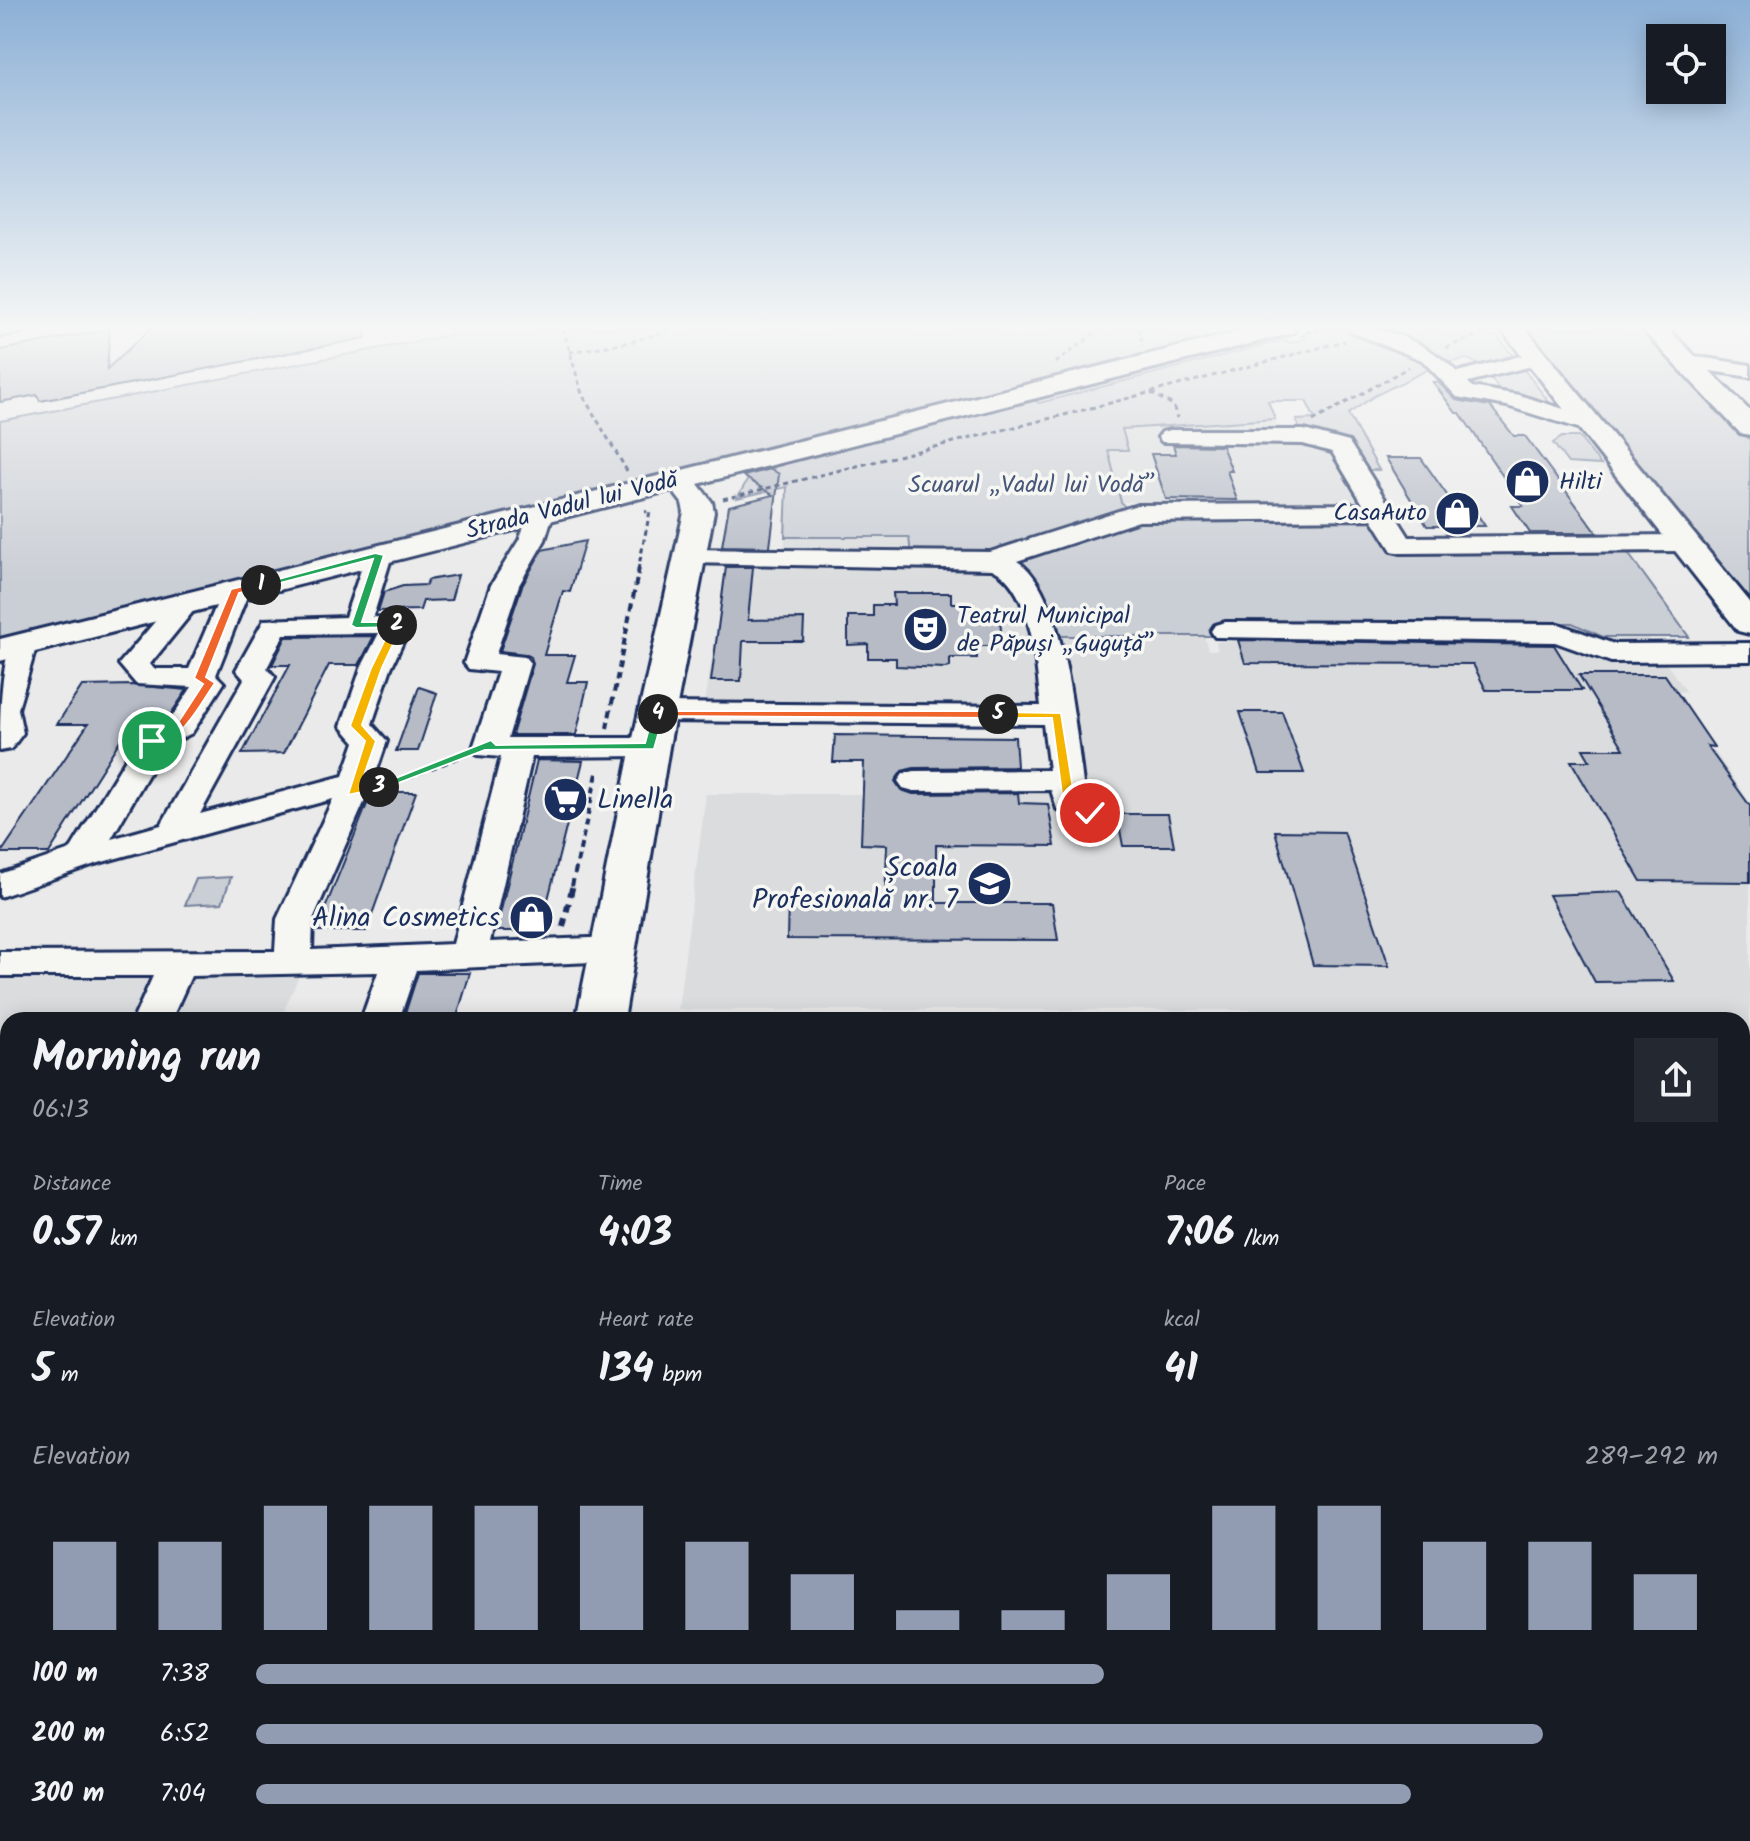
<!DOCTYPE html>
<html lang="en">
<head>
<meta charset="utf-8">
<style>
  body { margin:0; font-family:Kalam,sans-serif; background:#242831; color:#f1f3f6; height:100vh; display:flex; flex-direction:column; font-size:30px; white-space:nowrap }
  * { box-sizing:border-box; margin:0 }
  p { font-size:26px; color:#9ea1a6 }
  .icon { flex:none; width:44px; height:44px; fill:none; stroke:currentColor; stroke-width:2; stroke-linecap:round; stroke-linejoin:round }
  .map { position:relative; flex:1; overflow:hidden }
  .drawer { position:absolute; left:0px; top:1012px; width:1750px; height:830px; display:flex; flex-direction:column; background:#171b24; border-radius:24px 24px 0 0; box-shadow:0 4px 20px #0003 }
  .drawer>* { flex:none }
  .buttons { position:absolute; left:1646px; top:24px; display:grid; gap:16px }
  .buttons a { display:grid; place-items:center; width:80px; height:80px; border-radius:0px; background:#171b24; box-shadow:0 4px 20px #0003; font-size:40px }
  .pin { position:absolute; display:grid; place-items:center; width:68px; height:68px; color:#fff; margin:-34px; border:4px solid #fff; border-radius:50%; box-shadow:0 2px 8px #0007 }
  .km { position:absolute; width:40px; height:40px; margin:-20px; border-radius:50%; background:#222; color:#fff; font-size:22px; line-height:40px; text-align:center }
  .round { display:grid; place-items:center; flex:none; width:84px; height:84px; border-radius:0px; background:#242831 }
  .headline { display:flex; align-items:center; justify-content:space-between; height:136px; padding:0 32px }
  h1 { font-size:44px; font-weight:700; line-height:60px }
  .metrics { display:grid; grid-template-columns:repeat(3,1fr); gap:12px; height:136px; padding:8px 32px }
  .metrics div { display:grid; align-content:center }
  .metrics b { font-size:40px; font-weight:700 }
  .metrics small { font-size:22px; font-weight:400 }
  .metrics p { font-size:22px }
  .chart { height:224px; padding:16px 32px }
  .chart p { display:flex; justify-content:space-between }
  .chart svg { width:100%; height:144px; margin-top:8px; stroke:#919bb2; stroke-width:6 }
  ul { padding:0 32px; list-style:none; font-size:26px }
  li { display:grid; grid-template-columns:128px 96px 1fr; align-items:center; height:60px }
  li i { height:20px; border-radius:10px; background:#919bb2 }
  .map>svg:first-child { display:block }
  .built { fill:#dadcde }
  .green { fill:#caced5; stroke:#727e9a; stroke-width:2 }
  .building { fill:#b6bbc6; stroke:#1b2f5e; stroke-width:2 }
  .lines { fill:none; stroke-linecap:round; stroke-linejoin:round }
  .minor-casing { stroke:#1b2f5e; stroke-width:6 }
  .major-casing { stroke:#1b2f5e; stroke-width:6 }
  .path-far2 { stroke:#1b2f5e; stroke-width:3; stroke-dasharray:5 4; stroke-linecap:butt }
  .path-far1 { stroke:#1b2f5e; stroke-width:4; stroke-dasharray:7 5; stroke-linecap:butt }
  .path { stroke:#1b2f5e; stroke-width:6; stroke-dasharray:9 7; stroke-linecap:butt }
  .minor { fill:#f6f6f2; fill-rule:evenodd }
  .major { fill:#f6f6f2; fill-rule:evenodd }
  .split-1 { fill:#f0652b; stroke:#fff; stroke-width:2 }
  .split-2 { fill:#22a559; stroke:#fff; stroke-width:2 }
  .split-3 { fill:#f5b400; stroke:#fff; stroke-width:2 }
  .split-4 { fill:#22a559; stroke:#fff; stroke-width:2 }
  .split-5 { fill:#f0652b; stroke:#fff; stroke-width:2 }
  .split-6 { fill:#f5b400; stroke:#fff; stroke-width:2 }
  .labels { text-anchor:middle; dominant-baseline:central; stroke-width:7; stroke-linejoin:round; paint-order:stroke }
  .far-poi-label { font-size:24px; fill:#1b2f5e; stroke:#f6f6f2; text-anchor:start }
  .far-park-label { font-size:24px; fill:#47577c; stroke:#f6f6f2 }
  .far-street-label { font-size:24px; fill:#1b2f5e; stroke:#f6f6f2 }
  .poi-label { font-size:28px; fill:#1b2f5e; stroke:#f6f6f2; text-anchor:end }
</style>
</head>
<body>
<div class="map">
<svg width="1750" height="1841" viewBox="0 0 1750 1841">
  <rect width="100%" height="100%" fill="#e9eae9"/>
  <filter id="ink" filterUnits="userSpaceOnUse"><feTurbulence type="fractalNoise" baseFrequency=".0125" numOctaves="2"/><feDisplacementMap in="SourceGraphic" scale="16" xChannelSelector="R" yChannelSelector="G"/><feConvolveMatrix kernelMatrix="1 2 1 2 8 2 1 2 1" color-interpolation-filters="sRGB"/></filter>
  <g filter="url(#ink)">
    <g class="built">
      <path d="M1275,419l6,15 45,4 32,64h-237l-14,-52 21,-1 -6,-20z"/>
      <path d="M785,537h125l1,17 79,1 63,81h151l4,14h10l-2,-8 23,-1v-4h408l39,54 -12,1 76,111v1038h-1219l1,-7h1210v-814h-483l-3,-10h-578l28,-216h371l-14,-86h-359l24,-148h55z"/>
      <path d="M301,971l-21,49h-272v347h-8v-393z"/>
      <path d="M0,1392h8v442h19l-2,7h-25z"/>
    </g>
    <g class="green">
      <path d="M455,328h802l-1257,314v-221l449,-86z"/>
      <path d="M1329,328c28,0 86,18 100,41l-55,27 -26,18 31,56h-11l-17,-21 -49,-14 -6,-15 19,-1 -9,-18h-38l7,18 -153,10 6,21h-20l13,52 12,15 233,2 11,5 15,25h233l64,88h-86l-31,-14 -357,1 3,12h-166l-32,-67 -109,-14 -2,-18h-124l2,-50 -50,11 11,-19 26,-8 -1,-7 261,-64 5,3 245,-63 7,3 15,-5 -5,-3z"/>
      <path d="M1366,328h118l7,8h6l16,20 -30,10 -16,-7 -21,4 -15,-11z"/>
      <path d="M1525,328h116l109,112v162z"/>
      <path d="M1521,366l36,46 -52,-15 -15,-20z"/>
      <path d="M1562,437h17l22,28 -33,-2 -15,-20z"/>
      <path d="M231,877l-9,26 -37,2 11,-26z"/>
    </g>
    <g class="building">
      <path d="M151,328h214l1,10 -326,63 -3,-6 -37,7v-52l110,-21 -3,40z"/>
      <path d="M1433,382h5l18,18 34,6 24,30h11l72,97h-67l-18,-27h11l-63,-93h-4z"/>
      <path d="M1173,445l49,1 10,25h-5l10,29 -71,-1 -15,-45h25z"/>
      <path d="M1386,458h35l33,47h17l14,21h-58z"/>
      <path d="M771,469l8,5 -9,73 -48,-1 7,-40 44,-11 -30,-19z"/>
      <path d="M585,541l-15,51 -7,-1 -19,64h31l-8,27h21l-12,53h-64l21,-71 -2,-7 -6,-3 -25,-3 22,-65 20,-36z"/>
      <path d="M726,567h27l-5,53 56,-1 -1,22h-60l-2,40h-30z"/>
      <path d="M458,575l-7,25 -28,1 -3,9 -42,1 6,-19 19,-6 23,-1 2,-5z"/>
      <path d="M893,593h58v10h22l2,13h25l2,30h-26l1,12h-27v9l-5,1 -49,-2v-8h-28v-14l-20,1v-29h25v-11h21z"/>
      <path d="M374,636l-15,29h-30l-45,88 -42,1 48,-89h-18l14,-28z"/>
      <path d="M1238,640l316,5 28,45h-96l-13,-26 -228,-1z"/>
      <path d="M1579,675h86l49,72 -7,-1 43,60v76l-109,-1 -70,-120h19l-7,-12h41z"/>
      <path d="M133,685l54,5 -19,28 -11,5h-26l-82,130h-48l87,-129h-31l25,-38z"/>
      <path d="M419,687l18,6 -19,58h-22z"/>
      <path d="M1240,712h42l22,61h-44z"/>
      <path d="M835,735l180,2 2,30 -103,1 -12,3 -7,10 6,9 12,4 105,-1 1,10 29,1 7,42 -119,-1v58h116l6,37 -271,-1 1,-37h97l2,-57 -26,-1 3,-82h-31z"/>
      <path d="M537,760l46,1 -43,170h-44z"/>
      <path d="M372,792h44l-50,139h-50z"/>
      <path d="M1117,814h51l6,32h-51z"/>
      <path d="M1275,831l69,1 45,134 -76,-1z"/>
      <path d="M1621,892l53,89 -79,1 -46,-87z"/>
      <path d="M418,973h52l-14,47h-53z"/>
    </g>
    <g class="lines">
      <defs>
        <g id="minor">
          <path d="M0,328h25l-3,4 -22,4z"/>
          <path d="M1348,328c40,-2 81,16 109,44l79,-20 8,1 3,5 -3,5 -76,19 4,5 47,8 80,25 3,5 -3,5 -8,2 -84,-26 -50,-9 -35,-37 -71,-28z"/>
          <path d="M1686,355l64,10v12l-72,-11 -3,-5 3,-5z"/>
          <path d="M1170,430h134l45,12 60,95 275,-2 9,2 4,6 -4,6 -9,2 -283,2 -9,-2 -20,-32 -233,2 -122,40c50,29 59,180 68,236l17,9 5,7 -5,7 -12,3 -12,-3 -21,-11 -6,-19 -137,1 -11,-3 -5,-7 5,-7 11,-3 135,-1 -6,-46 -384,-3 -11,-3 -4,-6 4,-6 11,-3 382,3c-5,-41 -8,-118 -49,-137l-304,-6 -9,-2 -4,-6 4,-6 311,3 147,-47 226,-1 -31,-52 -29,-8 -141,-2 -4,-5 4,-5z"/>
          <path d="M540,506l9,3 4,5 -8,26 -26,45 -23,69 29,3 5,6 -22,75h142l11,2 5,7 -5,7 -11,2 -118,1 -42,185 124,-5 13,3 5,9 -5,9 -13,3 -198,9 -17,50h-38l17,-48 -187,4 -20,44h-38l20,-44h-153v-24l275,-1 2,-32 56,-120 -238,65 -95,33v-23l70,-24 71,-116 29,-14 22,-33 -56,-3 -17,-20 56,-66 10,-2 10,2 4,6 -49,60 4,5h35l36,-84 10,-2 10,2 4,6 -33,84 8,8 -32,50 -28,14 -53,92 50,-14 83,-146 -8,-9 28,-50 81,-3 21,-62 4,-6h18l4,6 -19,62 34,2 4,6 -20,43 -19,56 15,17 -14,41 -60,137 -1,31 141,-6 48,-187 -23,-2 -5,-7 25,-76 -29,-3 -5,-6 27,-78 28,-45 12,-31zM379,633l-18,35 -20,58 14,16 -12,34 -143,38 75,-137 -8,-9 17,-34z"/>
          <path d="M1225,622l334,2 55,20 136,-1v18l-139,1 -56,-20 -340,-5 -4,-6 4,-6z"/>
          <path d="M23,635l10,3 4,6 -19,65 5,24 -12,16 -11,2c0,-35 0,-82 13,-113z"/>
          <path d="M8,1040v40l-8,2v-40z"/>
          <rect x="0" y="1184" width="8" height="34"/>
          <rect x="1742" y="1287" width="8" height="38"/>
          <rect x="0" y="1361" width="8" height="42"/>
          <rect x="0" y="1457" width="8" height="46"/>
          <rect x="0" y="1615" width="8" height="54"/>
          <path d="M100,1834h60l-1,7h-60z"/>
        </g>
        <g id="major">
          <path d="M1255,328h41l-3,5 -595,151 14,18 2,10 -45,235 -45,273h-48l55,-273 53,-235 -2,-9 -10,-13 -672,171v-22z"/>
          <path d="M1500,328h25l225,274v32l-12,-3z"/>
          <path d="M1641,328h26l83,83v24l-10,-2z"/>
          <path d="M404,1834h74l-1,7h-74z"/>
        </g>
      </defs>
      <use href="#minor" class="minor-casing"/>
      <use href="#major" class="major-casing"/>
      <g class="path-far2">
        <path d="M563,328l19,66 45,77"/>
        <path d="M1139,328l4,18"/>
        <path d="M1306,332l16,-4"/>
        <path d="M1446,348l42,-18"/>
        <path d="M569,352l58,-9 49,-15"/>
        <path d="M1055,363l47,-35"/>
        <path d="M1151,393l22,12 4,13"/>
        <path d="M1313,421l96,-54"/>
        <path d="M723,499l353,-87 269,-71"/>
        <path d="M638,570l12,-59 -5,1"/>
      </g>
      <g class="path-far1">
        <path d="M607,728l32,-160"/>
        <path d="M385,786l80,-31"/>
        <path d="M572,886l26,-117"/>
      </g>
      <path class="path" d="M563,927l10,-43"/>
      <use href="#minor" class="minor"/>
      <use href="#major" class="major"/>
    </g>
  </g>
  <linearGradient id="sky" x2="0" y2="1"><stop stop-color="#8cb0d6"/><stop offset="0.56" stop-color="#f5f6f5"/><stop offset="1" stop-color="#f5f6f5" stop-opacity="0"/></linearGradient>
  <rect width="1750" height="585" fill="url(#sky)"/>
  <path class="split-1" d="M261,582l3,5 -25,6 -33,84 9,6c-16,23 -33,62 -67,61v-5l29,-15 26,-40 -9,-6 37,-89z"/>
  <path class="split-2" d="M375,553l9,2 -22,67h35l5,3 -1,2 -45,1 -5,-3 22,-66 -112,29 -5,-3z"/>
  <path class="split-3" d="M397,622l5,3 -20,43 -20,57 14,16 -16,46 19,-4 6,4 -37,8 17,-54 -15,-15 21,-58 21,-43z"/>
  <path class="split-4" d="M658,711l6,3 -10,35 -169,1 -102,39 -10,-2 118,-47 5,5 149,-2 8,-29z"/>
  <path class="split-5" d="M658,711h340l6,3 -6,4 -344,-2v-4z"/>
  <path class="split-6" d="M994,712l67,1 14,88 19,10v5h-8l-23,-14 -11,-84h-54l-5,-4z"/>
  <defs>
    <symbol id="shop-disc" viewBox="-11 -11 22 22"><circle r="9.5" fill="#1b2f5e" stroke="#f6f6f2"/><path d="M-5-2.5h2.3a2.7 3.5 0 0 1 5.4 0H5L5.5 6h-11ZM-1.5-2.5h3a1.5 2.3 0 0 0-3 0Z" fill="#fff"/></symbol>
    <symbol id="theatre-disc" viewBox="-11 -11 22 22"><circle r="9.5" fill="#1b2f5e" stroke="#f6f6f2"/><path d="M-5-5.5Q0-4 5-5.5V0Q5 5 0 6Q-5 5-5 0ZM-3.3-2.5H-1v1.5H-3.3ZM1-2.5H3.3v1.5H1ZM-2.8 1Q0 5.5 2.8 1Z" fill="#fff"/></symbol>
    <symbol id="supermarket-disc" viewBox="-11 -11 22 22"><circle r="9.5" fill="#1b2f5e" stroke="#f6f6f2"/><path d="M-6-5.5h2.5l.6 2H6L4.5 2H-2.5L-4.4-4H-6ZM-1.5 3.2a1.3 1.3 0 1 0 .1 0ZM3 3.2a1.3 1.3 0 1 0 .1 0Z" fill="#fff"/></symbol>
    <symbol id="university-disc" viewBox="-11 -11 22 22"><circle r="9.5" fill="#1b2f5e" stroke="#f6f6f2"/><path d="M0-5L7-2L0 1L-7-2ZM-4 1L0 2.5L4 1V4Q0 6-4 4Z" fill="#fff"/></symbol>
  </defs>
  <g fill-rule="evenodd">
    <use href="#shop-disc" x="1502" y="456" width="51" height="51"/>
    <use href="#shop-disc" x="1432" y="488" width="51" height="51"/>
    <use href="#theatre-disc" x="900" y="604" width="51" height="51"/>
    <use href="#supermarket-disc" x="540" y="774" width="51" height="51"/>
    <use href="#university-disc" x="964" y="858" width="51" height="51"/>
    <use href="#shop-disc" x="506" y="892" width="51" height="51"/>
  </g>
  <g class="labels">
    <g class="far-poi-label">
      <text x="1559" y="482">Hilti</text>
      <text x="1427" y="513" text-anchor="end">CasaAuto</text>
      <text x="957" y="616">Teatrul Municipal<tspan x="957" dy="28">de Păpuși „Guguță”</tspan></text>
    </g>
    <g class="far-park-label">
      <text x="1032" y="485">Scuarul „Vadul lui Vodă”</text>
    </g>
    <g class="far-street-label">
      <text transform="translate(572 506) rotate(-14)">Strada Vadul lui Vodă</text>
    </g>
    <g class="poi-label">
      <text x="597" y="800" text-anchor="start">Linella</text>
      <text x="958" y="868">Școala<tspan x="958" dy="32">Profesională nr. 7</tspan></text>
      <text x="500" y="918">Alina Cosmetics</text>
    </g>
  </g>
</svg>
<div class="buttons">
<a><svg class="icon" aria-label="locate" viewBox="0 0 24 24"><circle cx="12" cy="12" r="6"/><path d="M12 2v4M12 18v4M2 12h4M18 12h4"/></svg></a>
</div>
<div class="pin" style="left:152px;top:741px;background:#1e9e55"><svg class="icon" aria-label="arrive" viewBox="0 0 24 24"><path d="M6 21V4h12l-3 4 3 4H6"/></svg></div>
<div class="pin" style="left:1090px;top:813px;background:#d93025"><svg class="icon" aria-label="check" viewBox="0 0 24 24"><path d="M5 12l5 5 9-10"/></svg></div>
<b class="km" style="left:261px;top:585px">1</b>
<b class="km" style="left:397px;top:625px">2</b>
<b class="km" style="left:379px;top:787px">3</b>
<b class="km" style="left:658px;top:714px">4</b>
<b class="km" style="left:998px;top:714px">5</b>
<section class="drawer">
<div class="headline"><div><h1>Morning run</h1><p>06:13</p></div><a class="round"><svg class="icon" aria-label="share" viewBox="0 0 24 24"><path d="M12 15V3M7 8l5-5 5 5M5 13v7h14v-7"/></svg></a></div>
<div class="metrics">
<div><p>Distance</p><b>0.57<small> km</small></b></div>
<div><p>Time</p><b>4:03</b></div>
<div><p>Pace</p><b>7:06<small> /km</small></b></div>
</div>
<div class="metrics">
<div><p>Elevation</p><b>5<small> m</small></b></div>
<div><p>Heart rate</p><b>134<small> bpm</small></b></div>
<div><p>kcal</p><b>41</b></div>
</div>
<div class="chart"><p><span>Elevation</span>289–292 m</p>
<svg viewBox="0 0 160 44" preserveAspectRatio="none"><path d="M5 44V17M15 44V17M25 44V6M35 44V6M45 44V6M55 44V6M65 44V17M75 44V27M85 44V38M95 44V38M105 44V27M115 44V6M125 44V6M135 44V17M145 44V17M155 44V27"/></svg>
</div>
<ul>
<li><b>100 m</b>7:38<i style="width:58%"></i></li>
<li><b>200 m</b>6:52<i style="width:88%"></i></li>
<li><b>300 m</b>7:04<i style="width:79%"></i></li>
</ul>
</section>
</div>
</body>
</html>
